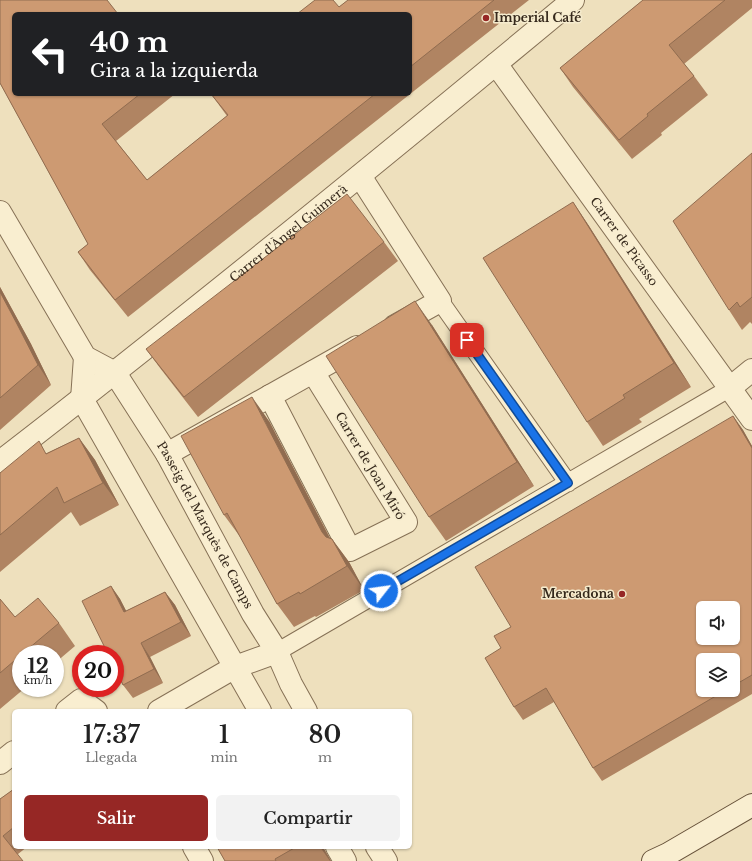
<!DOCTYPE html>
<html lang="es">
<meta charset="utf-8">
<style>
body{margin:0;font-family:"Libre Baskerville",serif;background:#f2f2f2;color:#222;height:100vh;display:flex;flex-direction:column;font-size:15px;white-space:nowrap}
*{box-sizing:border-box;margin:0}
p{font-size:13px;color:#767676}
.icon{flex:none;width:22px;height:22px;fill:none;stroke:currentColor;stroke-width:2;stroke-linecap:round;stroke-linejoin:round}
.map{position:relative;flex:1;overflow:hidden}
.details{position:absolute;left:12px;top:709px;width:400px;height:140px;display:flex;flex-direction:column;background:#fff;border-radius:6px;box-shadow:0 1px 3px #0004}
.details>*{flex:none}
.banner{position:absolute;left:12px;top:12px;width:400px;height:84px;border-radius:6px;box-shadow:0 1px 3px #0004;background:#202124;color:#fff;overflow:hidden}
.controls{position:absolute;left:696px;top:601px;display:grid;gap:8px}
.controls a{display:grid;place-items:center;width:44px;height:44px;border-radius:6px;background:#fff;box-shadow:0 1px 3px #0004;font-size:20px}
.speed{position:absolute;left:12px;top:645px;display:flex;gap:8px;font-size:20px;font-weight:700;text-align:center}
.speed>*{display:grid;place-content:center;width:52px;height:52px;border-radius:50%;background:#fff;box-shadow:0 1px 3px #0004;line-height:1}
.speed small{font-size:10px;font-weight:400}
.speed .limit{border:6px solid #d22;background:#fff;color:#111}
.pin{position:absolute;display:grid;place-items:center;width:34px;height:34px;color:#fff;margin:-17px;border-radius:8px;box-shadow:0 2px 6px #0006}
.me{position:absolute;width:44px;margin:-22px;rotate:60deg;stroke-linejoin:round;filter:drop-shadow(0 0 3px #0008)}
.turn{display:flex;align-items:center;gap:14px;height:84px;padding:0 12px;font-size:18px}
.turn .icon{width:52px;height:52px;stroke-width:2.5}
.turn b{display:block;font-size:28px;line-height:34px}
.eta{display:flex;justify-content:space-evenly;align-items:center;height:68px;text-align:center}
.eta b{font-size:24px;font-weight:600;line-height:28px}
.primary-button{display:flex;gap:8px;margin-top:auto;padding:8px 12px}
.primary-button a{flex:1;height:46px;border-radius:6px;background:#962725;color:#fff;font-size:16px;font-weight:600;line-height:46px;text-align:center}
.primary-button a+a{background:#f2f2f2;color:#222}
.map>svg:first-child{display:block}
</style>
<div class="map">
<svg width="752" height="861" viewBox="0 0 752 861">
<rect width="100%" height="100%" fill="#eee0bd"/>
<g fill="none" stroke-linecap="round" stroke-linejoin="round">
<g stroke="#867156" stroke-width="19">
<path id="lane" d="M440,301L568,483
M277,652L730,388"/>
</g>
<g stroke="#867156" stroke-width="24">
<g id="street">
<path id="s1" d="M496,64L752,419"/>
<path d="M360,176L440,301L395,326"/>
<path id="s2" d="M0,212L85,357L115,373L167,454L253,614L277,652L291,684L306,711"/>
<path d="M85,357L82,399L260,711"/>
<path d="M730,388L752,370"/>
<path d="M270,396L350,550L406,522L313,372"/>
<path d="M167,454L357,347"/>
<path id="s3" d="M0,462C194,312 384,157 573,0"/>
<path d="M67,711L81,700L96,711"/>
<path d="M159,711L235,667L277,652"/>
<path d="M0,763L14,752"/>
<path d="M194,847L202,861"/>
<path d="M337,847L345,861"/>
<path d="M377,847L386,861"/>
</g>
</g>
<g stroke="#67523a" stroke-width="24">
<path id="secondary" d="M653,861L668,854L752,805"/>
</g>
<use href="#lane" stroke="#f9eed0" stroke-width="17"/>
<use href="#street" stroke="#f9eed0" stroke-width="22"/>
<use href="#secondary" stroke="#f9eed0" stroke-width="22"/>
</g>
<path fill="#b08462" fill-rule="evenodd" d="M0,0L14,94H175L116,141L147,180L227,116L211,94H410V14L339,7L348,0H529L128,317L90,270L78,252L88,244L1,85L0,84Z
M643,0H752V8L684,64L694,76L708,95L661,133L662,135L632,159L573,87L560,68Z
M752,153V324L750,322L742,330L729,310Z
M573,202L589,226L691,387L639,419L642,422L603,446L587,422Z
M384,242L398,261L198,417L160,368L146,349Z
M0,287L31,344L51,385L0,430Z
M432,325L534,486L446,541L429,517Z
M733,416L743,430L752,446V694L602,781L593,768L554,702L523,720L514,707L501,648L511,627ZM733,660V690H703Z
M269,421L330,538L332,539L349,562L364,590L316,617L315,616L294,627L277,604L241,538L224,515Z
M79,438L95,460L119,505L80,526L71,512L0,572V473L47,453Z
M111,586L120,599L126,611L165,592L175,605L191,636L150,657L163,683L133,698L123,685Z
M0,599L15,617L59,623L75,646L55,663V654H21V688H25L0,709Z
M14,789V847H27L18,854L0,861V799Z
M217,847H323L331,861H225Z"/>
<path fill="#906c50" d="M573,202L589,226L691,387L674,363Z
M0,287L31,344L51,385L38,365L0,292Z
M415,301L432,325L534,486L517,462Z
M252,397L269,421L339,556L322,532Z
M733,416L743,430L752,446V448Z
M79,438L95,460L119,505L103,483Z
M332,539L349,562L364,590L347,566Z
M111,586L120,599L134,626L124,612Z
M165,592L175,605L191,636L181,622Z
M141,643L150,657L163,683L154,669Z
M320,847H323L331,861H330Z"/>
<path fill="#cd9a72" stroke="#906c50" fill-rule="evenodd" d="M0,0H107L118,14H14V94H140L102,124L147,180L228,115L211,94H375L115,300L78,252L88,244L0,83Z
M315,0H333L339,7L348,0H494L410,67V14H297Z
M643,0H725L669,45L694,76L647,114L648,116L619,140L560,68Z
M752,153V297L740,307L737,302L729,310L673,221Z
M347,194L384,242L184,397L146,349Z
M573,202L674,363L623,395L625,398L587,422L483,258Z
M0,292L17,324L38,365L0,398Z
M415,301L517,462L429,517L326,356Z
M252,397L322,532L326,537L332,539L347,566L300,594L299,592L277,604L227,513L224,515L181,436Z
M733,416L752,448V675L733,686V660H703V690H726L593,768L546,688L514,707L485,658L501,648L494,636L511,627L475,567ZM703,608H733V638H703Z
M79,438L103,483L64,503L57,487L0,535V473L39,441L46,454Z
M111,586L124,612L165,592L181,622L141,643L154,669L123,685L115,668V654H108L82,601Z
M38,598L59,623L22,654H21V655L0,673V599L15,617Z
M14,789V827L3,836L23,861H0V799Z
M217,847H296L275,859L276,861H225Z"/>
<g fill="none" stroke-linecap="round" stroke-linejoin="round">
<g stroke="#114b97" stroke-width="10">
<path id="route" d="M381,591L568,483L467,340"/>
</g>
<use href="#route" stroke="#1a73e8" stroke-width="7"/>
</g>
<g fill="#962725" stroke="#f5ebcd" stroke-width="1.5">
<circle cx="486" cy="18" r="4"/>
<circle cx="622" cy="594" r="4"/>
</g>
<g text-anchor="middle" stroke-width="3" stroke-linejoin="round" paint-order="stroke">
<g font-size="12" font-weight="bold" fill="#35281b" stroke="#f5ebcd" text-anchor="start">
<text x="494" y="22">Imperial Café</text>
<text x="614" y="598" text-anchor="end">Mercadona</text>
</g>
<g font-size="12" fill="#35281b" stroke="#f5ebcd">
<text dy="4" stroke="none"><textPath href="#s3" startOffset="368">Carrer d'Àngel Guimerà</textPath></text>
<text dy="4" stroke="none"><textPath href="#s1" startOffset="219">Carrer de Picasso</textPath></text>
<text transform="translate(370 466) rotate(59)" y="4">Carrer de Joan Miró</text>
<text dy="4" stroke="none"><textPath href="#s2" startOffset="379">Passeig del Marquès de Camps</textPath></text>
</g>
</g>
</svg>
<div class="controls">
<a><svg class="icon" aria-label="sound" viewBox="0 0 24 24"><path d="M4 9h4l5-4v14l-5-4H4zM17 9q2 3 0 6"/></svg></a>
<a><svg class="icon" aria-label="layers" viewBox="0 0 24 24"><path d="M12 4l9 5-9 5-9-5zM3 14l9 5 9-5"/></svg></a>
</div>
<div class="speed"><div>12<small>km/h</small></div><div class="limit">20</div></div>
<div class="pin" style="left:467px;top:340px;background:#d93025"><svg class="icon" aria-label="arrive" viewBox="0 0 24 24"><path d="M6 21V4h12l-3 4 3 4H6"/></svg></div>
<svg class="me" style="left:381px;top:591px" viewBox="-20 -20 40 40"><circle r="17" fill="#1a73e8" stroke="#fff" stroke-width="3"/><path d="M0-11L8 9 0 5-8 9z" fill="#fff"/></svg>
<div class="banner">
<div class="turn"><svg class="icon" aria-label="left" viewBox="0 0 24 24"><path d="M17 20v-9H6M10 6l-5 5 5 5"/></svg><div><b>40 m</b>Gira a la izquierda</div></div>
</div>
<section class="details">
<div class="eta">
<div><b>17:37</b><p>Llegada</p></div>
<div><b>1</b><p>min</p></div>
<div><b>80</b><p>m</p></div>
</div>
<div class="primary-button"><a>Salir</a><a>Compartir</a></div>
</section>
</div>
